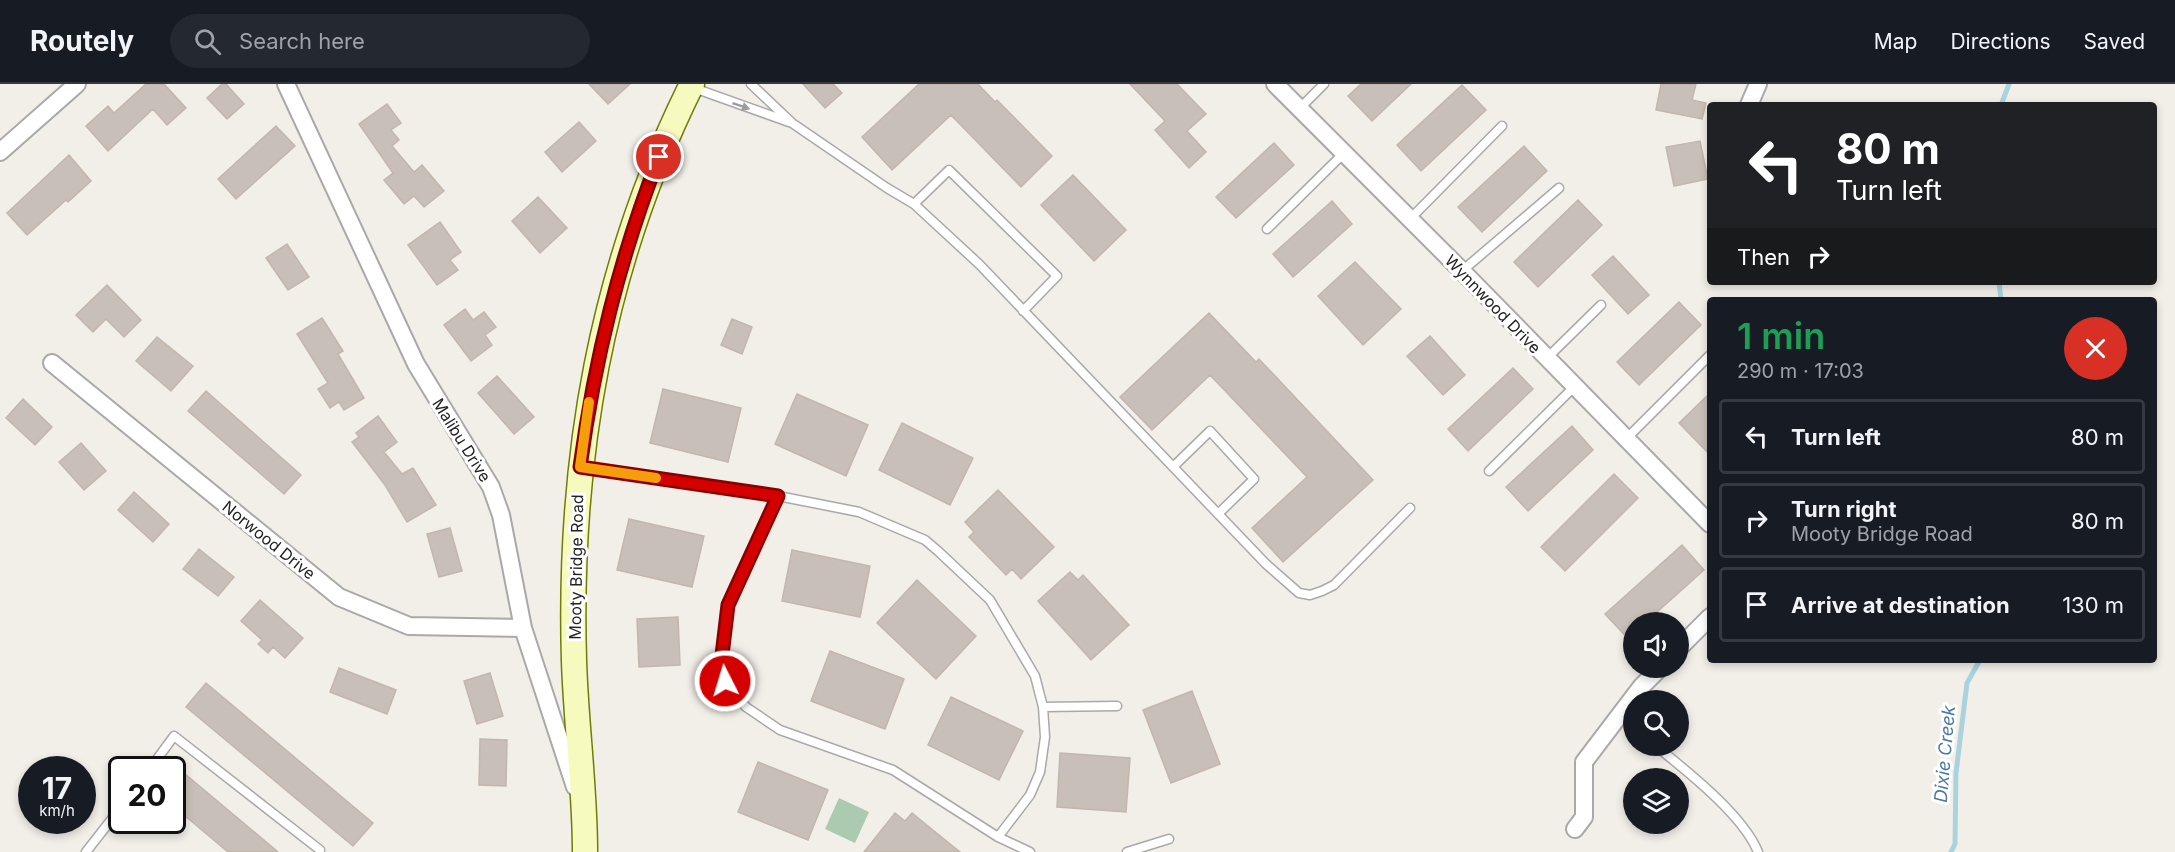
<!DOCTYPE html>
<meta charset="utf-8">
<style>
body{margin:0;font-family:Inter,sans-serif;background:#242831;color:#f1f3f6;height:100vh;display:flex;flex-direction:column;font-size:22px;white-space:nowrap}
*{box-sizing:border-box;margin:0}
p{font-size:20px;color:#9ea1a6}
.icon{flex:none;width:33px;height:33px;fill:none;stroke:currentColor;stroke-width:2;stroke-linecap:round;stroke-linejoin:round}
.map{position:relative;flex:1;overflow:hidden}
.sheet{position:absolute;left:1707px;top:213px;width:450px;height:366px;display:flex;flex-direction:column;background:#171b24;border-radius:6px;box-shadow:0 3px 9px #0003}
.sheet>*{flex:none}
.top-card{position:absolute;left:1707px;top:18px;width:450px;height:183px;border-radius:6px;box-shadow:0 3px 9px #0003;background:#202124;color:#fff;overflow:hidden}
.fabs{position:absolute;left:1623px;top:528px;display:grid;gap:12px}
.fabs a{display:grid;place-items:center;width:66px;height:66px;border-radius:50%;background:#171b24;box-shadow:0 3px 9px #0003;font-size:30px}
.speed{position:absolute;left:18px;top:672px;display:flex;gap:12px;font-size:30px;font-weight:700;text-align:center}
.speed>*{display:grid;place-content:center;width:78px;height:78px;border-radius:50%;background:#171b24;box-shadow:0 3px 9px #0003;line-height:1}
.speed small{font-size:15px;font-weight:400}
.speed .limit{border:3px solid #111;border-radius:9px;background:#fff;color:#111}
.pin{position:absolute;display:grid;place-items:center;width:51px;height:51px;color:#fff;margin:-26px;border:3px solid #fff;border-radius:50%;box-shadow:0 2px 6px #0007}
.me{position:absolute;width:66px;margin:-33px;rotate:355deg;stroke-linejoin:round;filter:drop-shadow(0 0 4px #0008)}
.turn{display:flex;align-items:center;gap:21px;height:126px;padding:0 30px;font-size:27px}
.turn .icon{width:78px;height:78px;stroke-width:2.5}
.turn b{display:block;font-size:42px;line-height:51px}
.then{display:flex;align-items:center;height:57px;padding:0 30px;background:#0003;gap:12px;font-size:22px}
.round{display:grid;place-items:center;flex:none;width:63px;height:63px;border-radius:32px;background:#242831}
.head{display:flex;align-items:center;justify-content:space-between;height:102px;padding:0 30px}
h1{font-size:36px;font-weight:600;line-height:45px;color:#1e9e55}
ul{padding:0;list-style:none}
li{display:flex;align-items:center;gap:18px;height:75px;margin:0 12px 9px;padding:0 18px;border:3px solid #363941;border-radius:6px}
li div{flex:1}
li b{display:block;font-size:22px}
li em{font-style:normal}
header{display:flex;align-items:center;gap:36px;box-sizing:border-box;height:84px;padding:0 30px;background:#171b24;border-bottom:2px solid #363941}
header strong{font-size:28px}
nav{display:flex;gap:33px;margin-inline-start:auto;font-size:21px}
.search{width:420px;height:54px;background:#242831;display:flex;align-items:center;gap:15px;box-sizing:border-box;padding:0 21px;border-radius:33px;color:#9ea1a6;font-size:22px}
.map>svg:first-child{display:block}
</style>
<header>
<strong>Routely</strong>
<div class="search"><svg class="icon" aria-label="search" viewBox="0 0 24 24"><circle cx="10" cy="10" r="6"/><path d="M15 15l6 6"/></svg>Search here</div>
<nav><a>Map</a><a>Directions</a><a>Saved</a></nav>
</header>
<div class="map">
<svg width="2175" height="768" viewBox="0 0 2175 768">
<rect width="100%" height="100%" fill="#f2efe9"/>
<path fill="#aacbaf" d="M839,714L869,728L855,759L825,745Z"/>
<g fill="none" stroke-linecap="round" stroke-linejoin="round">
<path stroke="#aad3df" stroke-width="5" d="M2001,21L2009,0
M1999,198L2001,216
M1951,768L1955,760L1956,689L1967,599L1980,576"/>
</g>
<path fill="#c7bfb8" stroke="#c4b6ab" stroke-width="1.5" d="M146,0H164L186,24L167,41L153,25L108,67L86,42L108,22L114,29Z
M222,0H226L244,20L227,35L207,14Z
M589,0H630L608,20Z
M803,0H833L842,9L825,24Z
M919,0H978L995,18L997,16L1052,72L1021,103L951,31L892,86L862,53Z
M1130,0H1177L1206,30L1187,47L1206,68L1189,84L1155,46L1165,37Z
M1361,0H1411L1372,37L1348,12Z
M1661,0H1696L1692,16L1706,19L1702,35L1656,26Z
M1462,1L1486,26L1421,87L1397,61Z
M387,20L401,39L391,46L399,56L392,62L414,88L422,81L444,107L424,123L414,112L404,120L384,96L393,89L359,40Z
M579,38L596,57L562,88L545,68Z
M276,42L295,62L236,115L218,95Z
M1700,57L1708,95L1674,102L1666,63Z
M1274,59L1294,81L1236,134L1216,113Z
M1524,62L1547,87L1482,148L1458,123Z
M69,71L91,97L68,118L66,116L27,151L7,129Z
M1073,91L1126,146L1094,177L1041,121Z
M538,113L567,144L540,169L512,137Z
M1578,116L1602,141L1538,203L1514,178Z
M1332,117L1352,140L1293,193L1273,170Z
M440,138L461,168L450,176L458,186L437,201L408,161Z
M287,160L309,193L288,206L266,174Z
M1613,172L1649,211L1628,230L1592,191Z
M1355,178L1401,225L1363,261L1318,212Z
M107,201L141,236L124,253L106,235L93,248L76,231Z
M1679,218L1701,241L1639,301L1617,278Z
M465,225L473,236L484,228L496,243L485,251L492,261L471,277L444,241Z
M1209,229L1256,278L1259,275L1373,396L1283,478L1252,444L1307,393L1210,291L1152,346L1120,313Z
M322,234L343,267L338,270L364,314L344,326L339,318L330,324L318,305L328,299L297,250Z
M732,235L752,243L742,270L721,261Z
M1430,252L1465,291L1443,311L1407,272Z
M157,253L193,282L171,307L136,277Z
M1513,284L1533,305L1468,367L1448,345Z
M497,292L534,333L514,350L478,309Z
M663,305L741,324L728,378L650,359Z
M206,307L301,391L284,410L188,327Z
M1710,309V371L1679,339Z
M797,310L868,341L846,392L775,360Z
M23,315L52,343L35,361L6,334Z
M378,332L397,358L384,368L402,390L413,384L436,421L407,438L385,401L352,358L359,353L356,349Z
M902,339L973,374L950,421L879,386Z
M1572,342L1593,366L1528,427L1506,403Z
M81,359L106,387L84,406L59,378Z
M1614,390L1638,414L1565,487L1541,463Z
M998,406L1054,463L1021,495L1012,485L1006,491L969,453L974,448L965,438Z
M134,408L169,440L153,458L118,426Z
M629,435L704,452L692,503L617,486Z
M450,444L462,487L439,493L427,450Z
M1682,461L1704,486L1646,538H1634V561L1605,530Z
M199,465L234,493L218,512L183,485Z
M792,466L870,482L860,533L782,517Z
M1070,488L1078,496L1083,491L1129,541L1091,576L1038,517Z
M917,496L976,552L936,595L877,539Z
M260,516L303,554L285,574L273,563L268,569L258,560L262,556L241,537Z
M678,533L680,581L639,583L637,535Z
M830,567L904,595L885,645L811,617Z
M339,584L396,606L387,630L330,608Z
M490,589L503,632L477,640L464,597Z
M206,599L373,739L353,762L186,623Z
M1192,607L1220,680L1171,699L1143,626Z
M951,613L1023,647L999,696L928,661Z
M480,655L507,656L506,702L479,701Z
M1060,669L1130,674L1126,728L1057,723Z
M758,678L828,706L808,756L738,728Z
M172,679L278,768H228L172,721Z
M895,729L905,737L912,729L960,768H864Z"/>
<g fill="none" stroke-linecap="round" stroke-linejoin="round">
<g stroke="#a9a9a9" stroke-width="11">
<path id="lane" d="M751,0L792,39L887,104L914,120L979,180L1266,480L1299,509L1310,511L1322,507L1334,501L1410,424
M694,4L789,38
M1299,25L1324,0
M914,120L949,86L1057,192L1023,227
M1409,136L1502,42
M1267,145L1343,70
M1462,187L1559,104
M1546,275L1601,221
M1626,355L1710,271
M1173,383L1210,347L1254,395L1218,430
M583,384L778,412L859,428L925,456L938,467L990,516L1035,592L1043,623L1045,653L1040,688L1030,711L998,753
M1489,387L1575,302
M778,412L728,521L722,571L725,597L746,623L780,646L893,686L998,753L1030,768
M1043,623L1117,622
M1620,631L1634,642
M1656,662C1688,688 1743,731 1758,768
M149,686L174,652L320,766
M86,768L122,722
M1127,768L1169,755"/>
</g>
<g stroke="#a9a9a9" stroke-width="20">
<path id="street" d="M286,0L416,280L491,403L501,431L523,544L575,703
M1275,0L1462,187L1710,440
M1749,21L1758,0
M0,68L77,0
M52,279L339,513L409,542L523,544
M1678,565L1710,533
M1575,745L1584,733V678L1641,603L1660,584"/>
</g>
<g stroke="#707d05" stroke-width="27">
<path id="secondary" d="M585,768C585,704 576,641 574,577C568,375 601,183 692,0"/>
</g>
<use href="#lane" stroke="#fff" stroke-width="8"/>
<use href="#street" stroke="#fff" stroke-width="16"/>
<use href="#secondary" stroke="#f7fabf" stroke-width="24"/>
</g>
<defs><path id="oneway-solid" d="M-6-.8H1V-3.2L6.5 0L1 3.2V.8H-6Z" transform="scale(1.5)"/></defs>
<use fill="#9c9c9c" href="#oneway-solid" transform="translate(741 22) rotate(19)"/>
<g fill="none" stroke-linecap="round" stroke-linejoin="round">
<g stroke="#8a0000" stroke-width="15">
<path id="route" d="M659,73C619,176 595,274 580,383L778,412L728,521L722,571L725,597"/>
</g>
<use href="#route" stroke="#d40000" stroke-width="10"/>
<path stroke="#f59e0b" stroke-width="10" d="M589,318L580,383L656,394"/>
</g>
<g text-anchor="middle" stroke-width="6" stroke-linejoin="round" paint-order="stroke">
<g font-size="16" fill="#222" stroke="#fff">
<text transform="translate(1493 220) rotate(46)" y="6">Wynnwood Drive</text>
<text transform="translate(462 356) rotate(58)" y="6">Malibu Drive</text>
<text transform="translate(269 456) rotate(39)" y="6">Norwood Drive</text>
<text transform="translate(576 483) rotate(-89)" y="6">Mooty Bridge Road</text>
</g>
<g font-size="18" font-style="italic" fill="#4a7aab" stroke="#fff">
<text transform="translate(1945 670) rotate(-85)" y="6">Dixie Creek</text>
</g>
</g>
</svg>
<div class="fabs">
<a><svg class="icon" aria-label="sound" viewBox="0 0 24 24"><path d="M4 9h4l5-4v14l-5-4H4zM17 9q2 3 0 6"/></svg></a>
<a><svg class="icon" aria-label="search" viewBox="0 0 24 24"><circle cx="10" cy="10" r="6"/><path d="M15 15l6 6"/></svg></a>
<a><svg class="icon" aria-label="layers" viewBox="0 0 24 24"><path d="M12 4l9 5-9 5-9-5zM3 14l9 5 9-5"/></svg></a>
</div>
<div class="speed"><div>17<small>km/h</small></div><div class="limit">20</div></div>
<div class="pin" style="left:659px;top:73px;background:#d93025"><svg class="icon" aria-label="arrive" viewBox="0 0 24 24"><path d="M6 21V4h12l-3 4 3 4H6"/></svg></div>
<svg class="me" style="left:725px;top:597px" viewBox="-20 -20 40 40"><circle r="17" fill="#d40000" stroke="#fff" stroke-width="3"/><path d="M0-11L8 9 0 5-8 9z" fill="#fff"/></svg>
<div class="top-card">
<div class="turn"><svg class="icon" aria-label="left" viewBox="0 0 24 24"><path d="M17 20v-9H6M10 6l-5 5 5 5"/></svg><div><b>80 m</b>Turn left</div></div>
<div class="then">Then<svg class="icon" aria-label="right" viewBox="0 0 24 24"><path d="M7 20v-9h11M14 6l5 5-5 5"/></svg></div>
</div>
<section class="sheet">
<div class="head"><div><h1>1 min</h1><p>290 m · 17:03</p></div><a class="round" style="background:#d93025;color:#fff"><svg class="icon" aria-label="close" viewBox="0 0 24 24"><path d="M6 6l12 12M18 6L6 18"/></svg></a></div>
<ul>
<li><svg class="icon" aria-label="left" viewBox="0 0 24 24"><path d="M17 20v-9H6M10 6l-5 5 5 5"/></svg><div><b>Turn left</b></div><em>80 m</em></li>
<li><svg class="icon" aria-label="right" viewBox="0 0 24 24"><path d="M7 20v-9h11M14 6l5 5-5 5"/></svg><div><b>Turn right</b><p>Mooty Bridge Road</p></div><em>80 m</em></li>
<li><svg class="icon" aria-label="arrive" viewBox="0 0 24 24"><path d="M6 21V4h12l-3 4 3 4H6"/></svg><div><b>Arrive at destination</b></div><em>130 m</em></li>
</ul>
</section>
</div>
